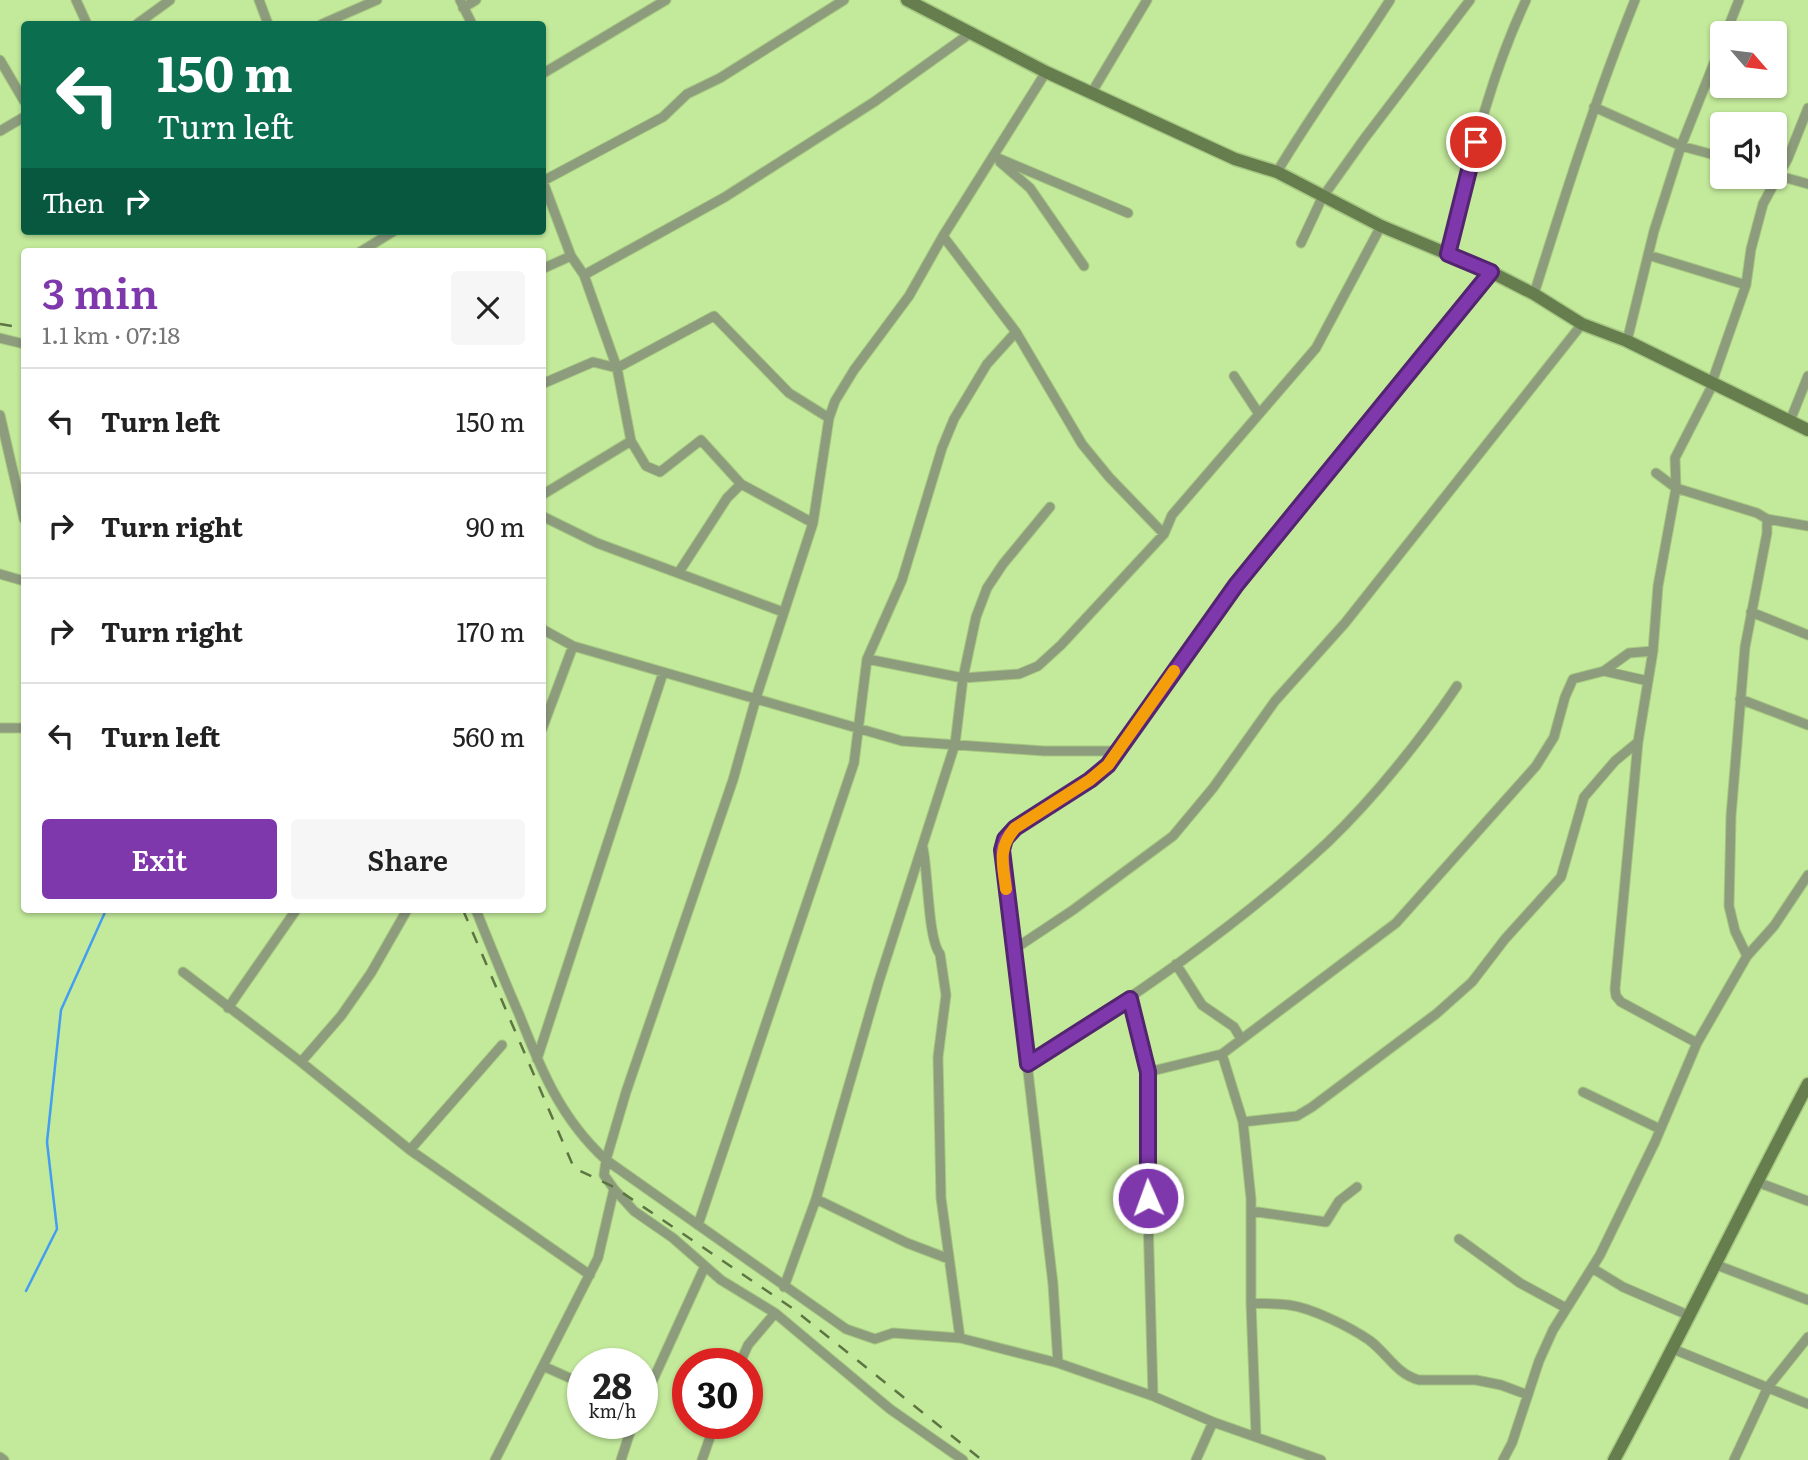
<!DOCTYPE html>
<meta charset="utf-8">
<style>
body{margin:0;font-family:Literata,serif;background:#f6f6f6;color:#222;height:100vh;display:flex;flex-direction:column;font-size:26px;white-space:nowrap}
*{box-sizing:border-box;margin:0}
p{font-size:23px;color:#767676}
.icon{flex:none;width:38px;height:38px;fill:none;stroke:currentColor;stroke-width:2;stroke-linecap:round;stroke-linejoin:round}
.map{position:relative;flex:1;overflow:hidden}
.side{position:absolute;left:21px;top:248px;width:525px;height:665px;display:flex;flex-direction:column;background:#fff;border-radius:7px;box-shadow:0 2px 5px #0004}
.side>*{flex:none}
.hud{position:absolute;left:21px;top:21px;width:525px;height:214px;border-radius:7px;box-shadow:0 2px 5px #0004;background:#0b6e4f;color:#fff;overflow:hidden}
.needle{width:46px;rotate:118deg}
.tools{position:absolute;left:1710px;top:21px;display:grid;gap:14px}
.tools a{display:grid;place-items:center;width:77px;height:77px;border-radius:7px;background:#fff;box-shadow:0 2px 5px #0004;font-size:35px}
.speed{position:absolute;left:567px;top:1348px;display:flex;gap:14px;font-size:35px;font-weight:700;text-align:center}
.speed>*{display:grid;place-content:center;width:91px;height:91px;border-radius:50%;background:#fff;box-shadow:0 2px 5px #0004;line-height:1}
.speed small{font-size:18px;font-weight:400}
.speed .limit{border:10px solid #d22;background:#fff;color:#111}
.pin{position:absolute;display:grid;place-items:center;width:60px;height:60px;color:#fff;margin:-30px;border:4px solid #fff;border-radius:50%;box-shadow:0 2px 7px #0007}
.me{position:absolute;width:77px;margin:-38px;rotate:358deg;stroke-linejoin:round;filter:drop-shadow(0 0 5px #0008)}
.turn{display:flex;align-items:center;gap:24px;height:147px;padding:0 21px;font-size:32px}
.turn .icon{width:91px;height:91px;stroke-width:2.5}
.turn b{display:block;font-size:49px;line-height:60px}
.then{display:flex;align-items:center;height:66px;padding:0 21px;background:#0003;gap:14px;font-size:26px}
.round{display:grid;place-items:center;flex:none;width:74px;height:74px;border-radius:7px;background:#f6f6f6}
.summary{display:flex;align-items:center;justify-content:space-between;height:119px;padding:0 21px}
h1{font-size:42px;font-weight:600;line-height:52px;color:#7f38ab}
.cta{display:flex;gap:14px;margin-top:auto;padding:14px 21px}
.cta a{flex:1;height:80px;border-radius:7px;background:#7f38ab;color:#fff;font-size:28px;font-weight:600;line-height:80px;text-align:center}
.cta a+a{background:#f6f6f6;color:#222}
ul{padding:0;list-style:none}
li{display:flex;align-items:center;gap:21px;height:105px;padding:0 21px;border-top:2px solid #e0e0e0}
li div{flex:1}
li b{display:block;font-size:26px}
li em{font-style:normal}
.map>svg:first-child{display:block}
</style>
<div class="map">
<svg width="1808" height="1460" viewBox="0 0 1808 1460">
<rect width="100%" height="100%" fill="#c3e99b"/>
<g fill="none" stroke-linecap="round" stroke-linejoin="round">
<path stroke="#439ef2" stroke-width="2.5" d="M26,1291L57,1229L47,1142L61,1010L106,910"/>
<g stroke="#a5c781" stroke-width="11">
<path id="street" d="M76,0L87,24
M259,0L268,24
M460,0L472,24
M463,8L476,0
M137,24L170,0
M322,24L377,0
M1726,33L1739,0
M0,60L24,101
M542,74L666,0
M1092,92L1147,0
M1594,107L1681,146L1722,157
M0,131L24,117
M993,156L1128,213
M1000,162L1030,188L1084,266
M1277,172C1312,113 1353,58 1390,0
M1776,175L1808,184
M542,179L571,256L584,275L617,368L631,441L646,466L660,472L701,440L741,484L813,523
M543,181L663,117L687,94L720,78L844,0
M943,236L1016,332L1082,444L1109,477L1164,534
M1301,243L1322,198L1364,139L1470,0
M360,252L394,231
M1448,253C1470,165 1487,83 1526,0
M1648,255L1746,285
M542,269L571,256
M584,275L725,197L874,102L972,32
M1534,294C1565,195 1596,97 1635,0
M0,338L24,344
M1627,341L1654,231L1681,146L1722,43
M1234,376L1259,414
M1712,382L1746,285L1751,249L1763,204L1788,158L1808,108
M542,384L593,362L617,368L714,316L789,393L829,418
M0,415L24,519
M1790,421L1808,376
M1656,473L1676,488L1757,513L1767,519L1808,526
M542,495L631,441
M542,516L597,543L783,612
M679,572L727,498L741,484
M0,574L24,581
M1751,612L1808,635
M542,629L573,646L902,741L1044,751H1119
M867,659L963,678L1019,674L1038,666L1061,645L1164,534L1172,515L1316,348L1381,226
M1604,671L1648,681
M1740,699L1808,725
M0,728H24
M542,729L573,646
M923,848C928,872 928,940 940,954L946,995L938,1057L941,1198L960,1338
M476,910C490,945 504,980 519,1014C541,1070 561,1119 606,1160L846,1329L875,1339L893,1333L960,1338L1058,1363L1153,1396L1213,1422L1321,1460
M1013,950L1073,910L1173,836L1213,788L1275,701L1345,623L1582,324
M1747,956L1735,931L1729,906L1731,816L1745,647L1767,533V519
M1176,964L1202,1005L1234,1027L1241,1039
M183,972L301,1062L410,1150L590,1275
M1130,1000L1148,1072L1146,1145L1153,1396
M228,1008L296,910
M1697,1043L1621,1002L1616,996L1615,989L1638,742L1653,651L1658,586L1676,488L1675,458L1713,384
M1222,1054L1243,1122L1251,1199V1303L1256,1435
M537,1059L663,673
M301,1062L341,1016L371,973L407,910
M1028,1064C1132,998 1238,926 1328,842C1374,798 1422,738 1457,686
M1148,1072L1222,1054L1396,923L1536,766L1554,737L1565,697L1573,679L1604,671L1629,653L1653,651
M1583,1092L1660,1129
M1243,1122L1297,1116L1312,1107L1436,1014L1472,982L1505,939L1561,877L1584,797L1615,761L1638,742
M410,1150L502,1045
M1757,1182L1808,1201
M614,1189L634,1211L673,1238L721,1280L775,1313L890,1409L963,1460
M816,1199L907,1243L949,1259
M1251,1211L1326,1222L1339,1201L1357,1187
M698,1225L854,763L867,659L902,580L942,448L954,419L987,364L1016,332
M1459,1239L1520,1283L1566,1308
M1714,1264L1808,1300
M1592,1268L1623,1287L1690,1316
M784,1287L816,1199L879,981L955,744L963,678L976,617L987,588L1003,564L1050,507
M1251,1303C1263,1304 1277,1303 1289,1305C1312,1308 1350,1327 1369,1340C1387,1353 1396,1374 1419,1380H1476L1501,1385L1528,1395
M1673,1349L1808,1404
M740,1363L748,1345L775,1313
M1058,1363L1053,1284L1002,850L1005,839L1015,828L1090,780L1108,765L1235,585L1491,272
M543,1366L583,1384
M642,1404L705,1266
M0,1457L4,1460
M495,1460L598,1258L614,1189L604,1175L606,1160L626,1092L733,780L756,698L813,523L829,418L835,401L854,370L909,296L943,236L1046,72
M621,1460L633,1423
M702,1460L715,1423
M1196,1460L1213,1422
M1503,1460L1512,1443L1539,1361L1553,1330L1600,1255L1655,1142L1697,1043L1747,956L1774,926L1808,875
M1734,1460L1768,1387L1808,1337"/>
</g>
<g stroke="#a5c781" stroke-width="15">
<path id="secondary" d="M907,0L1046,72L1235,159L1277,172L1381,226L1491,272L1534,294L1582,324L1627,341L1808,430
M1614,1460C1681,1335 1742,1209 1808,1084"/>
</g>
<use href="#street" stroke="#8c9c7c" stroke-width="9"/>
<use href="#secondary" stroke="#667d4e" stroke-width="12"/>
<path stroke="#5d7543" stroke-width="2.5" stroke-dasharray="12 12" stroke-linecap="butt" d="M0,324L24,328
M463,910L574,1168L614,1187L792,1308L982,1460"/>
</g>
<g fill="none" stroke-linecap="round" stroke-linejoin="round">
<g stroke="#53246f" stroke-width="18">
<path id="route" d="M1148,1198V1072L1130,999L1028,1064L1002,850L1005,839L1015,828L1090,780L1108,765L1236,585L1491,272L1448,254L1476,142"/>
</g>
<use href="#route" stroke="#7f38ab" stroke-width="12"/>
<path stroke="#f59e0b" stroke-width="12" d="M1006,889C1003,864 997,849 1015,828L1090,780L1108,765L1174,671"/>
</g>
</svg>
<div class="tools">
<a><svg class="needle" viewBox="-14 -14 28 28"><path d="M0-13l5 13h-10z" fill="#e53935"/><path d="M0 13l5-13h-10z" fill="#767676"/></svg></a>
<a><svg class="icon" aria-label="sound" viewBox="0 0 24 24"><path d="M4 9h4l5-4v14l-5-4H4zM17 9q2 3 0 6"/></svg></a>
</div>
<div class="speed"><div>28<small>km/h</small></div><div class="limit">30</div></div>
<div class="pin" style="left:1476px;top:142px;background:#d93025"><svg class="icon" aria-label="arrive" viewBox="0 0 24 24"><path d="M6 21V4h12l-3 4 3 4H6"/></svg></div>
<svg class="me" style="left:1148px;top:1198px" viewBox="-20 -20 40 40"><circle r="17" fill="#7f38ab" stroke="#fff" stroke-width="3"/><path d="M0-11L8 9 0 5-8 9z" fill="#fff"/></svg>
<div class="hud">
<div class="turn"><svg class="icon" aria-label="left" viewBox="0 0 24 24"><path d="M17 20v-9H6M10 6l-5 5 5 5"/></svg><div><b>150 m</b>Turn left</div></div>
<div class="then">Then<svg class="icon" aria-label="right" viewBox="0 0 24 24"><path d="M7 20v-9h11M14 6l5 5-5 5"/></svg></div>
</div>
<section class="side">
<div class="summary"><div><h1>3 min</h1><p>1.1 km · 07:18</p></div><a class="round"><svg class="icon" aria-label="close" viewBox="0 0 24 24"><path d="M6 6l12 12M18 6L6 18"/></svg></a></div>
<ul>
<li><svg class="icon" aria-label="left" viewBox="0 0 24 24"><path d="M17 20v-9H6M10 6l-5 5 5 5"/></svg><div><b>Turn left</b></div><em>150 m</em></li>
<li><svg class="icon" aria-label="right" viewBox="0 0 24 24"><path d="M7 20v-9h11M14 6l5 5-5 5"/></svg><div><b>Turn right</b></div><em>90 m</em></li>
<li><svg class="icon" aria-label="right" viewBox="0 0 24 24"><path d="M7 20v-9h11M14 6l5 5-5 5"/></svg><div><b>Turn right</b></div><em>170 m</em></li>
<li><svg class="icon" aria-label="left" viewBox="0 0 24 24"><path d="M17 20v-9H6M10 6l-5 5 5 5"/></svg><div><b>Turn left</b></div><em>560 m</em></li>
</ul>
<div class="cta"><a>Exit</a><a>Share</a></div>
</section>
</div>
